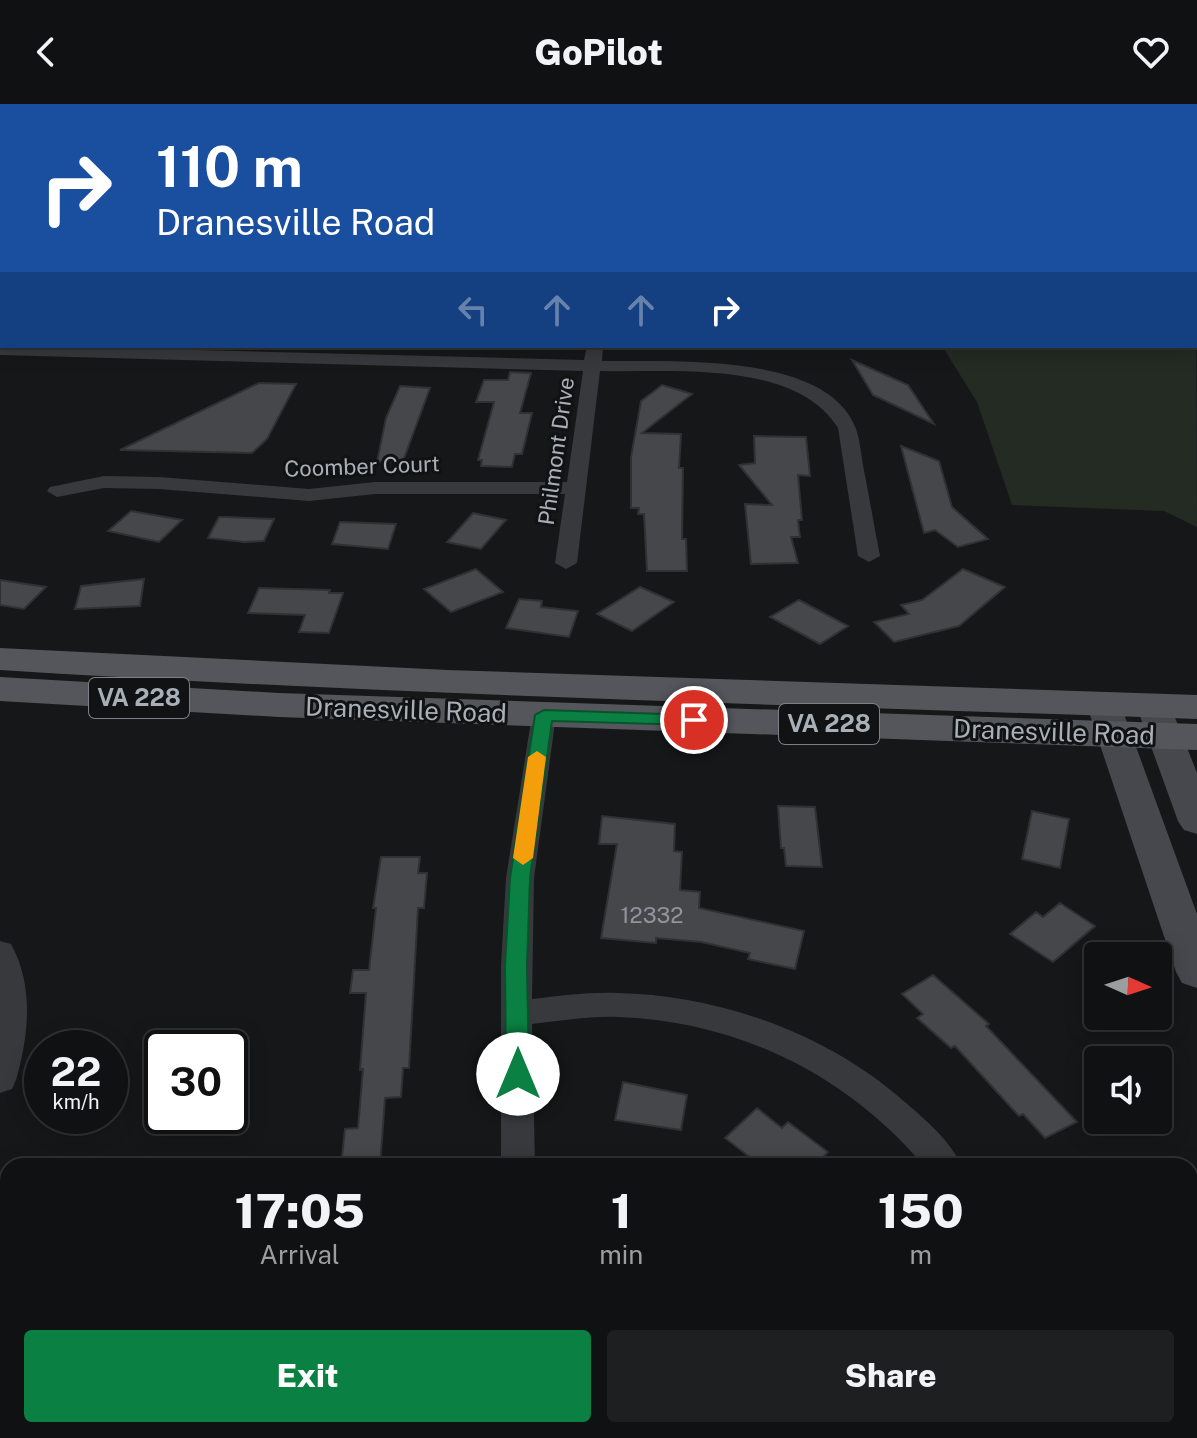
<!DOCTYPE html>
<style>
body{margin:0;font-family:"Public Sans",sans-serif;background:#1e1f20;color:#f1f3f6;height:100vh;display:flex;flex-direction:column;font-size:30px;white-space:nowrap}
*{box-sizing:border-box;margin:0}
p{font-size:26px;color:#9c9d9f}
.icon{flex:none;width:44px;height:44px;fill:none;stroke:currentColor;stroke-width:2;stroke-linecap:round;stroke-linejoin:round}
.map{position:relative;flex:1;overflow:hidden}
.side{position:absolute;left:0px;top:1054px;width:1198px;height:280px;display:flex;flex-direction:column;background:#101112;border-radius:24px 24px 0 0;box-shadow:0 4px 20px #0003,0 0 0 2px #303132}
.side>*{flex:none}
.hud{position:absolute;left:0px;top:0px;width:1198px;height:244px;box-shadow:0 4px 20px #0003,0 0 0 2px #303132;background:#1a4fa0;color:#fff;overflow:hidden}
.needle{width:52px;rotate:93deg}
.controls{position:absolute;left:1084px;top:838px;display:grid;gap:16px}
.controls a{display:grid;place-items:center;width:88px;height:88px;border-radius:8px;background:#101112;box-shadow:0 4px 20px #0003,0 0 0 2px #303132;font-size:40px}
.speed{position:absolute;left:24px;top:926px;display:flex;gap:16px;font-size:40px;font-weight:700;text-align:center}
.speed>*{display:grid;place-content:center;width:104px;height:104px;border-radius:50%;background:#101112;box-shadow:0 4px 20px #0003,0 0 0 2px #303132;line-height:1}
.speed small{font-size:20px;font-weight:400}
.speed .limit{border:4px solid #111;border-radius:12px;background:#fff;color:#111}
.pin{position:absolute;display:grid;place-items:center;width:68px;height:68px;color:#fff;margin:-34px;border:4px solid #fff;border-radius:50%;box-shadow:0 2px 8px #0007}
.me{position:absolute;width:88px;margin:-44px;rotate:0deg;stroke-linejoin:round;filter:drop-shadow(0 0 6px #0008)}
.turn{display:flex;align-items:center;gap:28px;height:168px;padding:0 24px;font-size:36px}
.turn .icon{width:104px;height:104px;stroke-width:2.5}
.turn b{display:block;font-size:56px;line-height:68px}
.lanes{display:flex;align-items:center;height:76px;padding:0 24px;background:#0003;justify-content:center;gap:40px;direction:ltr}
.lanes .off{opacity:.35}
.eta{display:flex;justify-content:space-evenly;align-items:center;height:136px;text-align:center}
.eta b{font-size:48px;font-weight:800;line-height:56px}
.primary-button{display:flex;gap:16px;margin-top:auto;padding:16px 24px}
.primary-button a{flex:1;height:92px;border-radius:8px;background:#0b8043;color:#fff;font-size:32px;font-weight:800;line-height:92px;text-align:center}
.primary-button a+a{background:#1e1f20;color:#f1f3f6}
header{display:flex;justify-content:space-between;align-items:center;height:104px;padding:0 24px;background:#101112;font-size:36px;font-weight:800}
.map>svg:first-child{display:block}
</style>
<header><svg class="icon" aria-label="back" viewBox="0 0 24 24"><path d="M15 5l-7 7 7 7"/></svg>GoPilot<svg class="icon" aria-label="heart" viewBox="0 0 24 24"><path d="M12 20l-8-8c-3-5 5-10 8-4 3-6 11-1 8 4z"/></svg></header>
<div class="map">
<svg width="1197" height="1334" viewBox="0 0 1197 1334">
<rect width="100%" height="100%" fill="#161718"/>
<path fill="#232b23" d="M380,0H848L852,2H385Z
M1196,94L1197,423L1164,407L1012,401L977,298L942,242H1196Z"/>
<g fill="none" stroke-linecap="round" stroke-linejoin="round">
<path stroke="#303a40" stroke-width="4" d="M489,0L507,2
M658,0L665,2
M561,2L574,0"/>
</g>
<path fill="#45474b" stroke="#313134" stroke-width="2" d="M852,256L908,281L934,320L873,291Z
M510,268L531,269L520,309H532L522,350H515L512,363L481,362L482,356H478L494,298H476L484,276H508Z
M259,279L296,280L267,335L252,349L120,346Z
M662,281L692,290L642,329L681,330L679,364H683L682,435H686L687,467H647L644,410H638L639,404H631V353L641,297Z
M400,282L430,284L403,357L377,358L386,314Z
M754,332L806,333L810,372L798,371L802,416H798L800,433H791L798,459L751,460L745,400L772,401L739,361L755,359Z
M901,342L939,357L952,403L988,435L958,443L935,426L924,429Z
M131,407L182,416L159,438L108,427Z
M473,409L506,416L481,445L447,438Z
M219,413H225L274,415L264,437L244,438L208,434Z
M340,418L396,420L388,445L332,440Z
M476,465L503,488L451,508L424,485Z
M963,465L1005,483L959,522L894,538L874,518L909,510L901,501L922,496Z
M144,475L140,502L75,505L81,482Z
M0,476L46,483L24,505L0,501Z
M640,483L674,498L632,527L597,510Z
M259,484L330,486L329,489H343L329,529L299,528L305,511L248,509Z
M519,495L542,497L541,503L578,507L569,533L506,524Z
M799,496L848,522L820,540L770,513Z
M778,702L815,703L822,763L786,762L784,744H781Z
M1032,707L1069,715L1060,764L1022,755Z
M602,712L675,720L674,747L682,748L680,786L700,788L699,804L804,827L795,865L748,855L750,849L701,838L656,834V839L601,834L617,740H599Z
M381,753H420L418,769H427L424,804H418L409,964H403L401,993L385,994L380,1062H341L345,1025L358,1024L363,965L360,966L366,889H350L353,866H369L376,804H373Z
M1060,799L1095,822L1053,858L1010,830L1036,808L1043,813Z
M933,871L989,920L986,922L1077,1018L1045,1034L1023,1010L1019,1012L955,942L951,944L917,914L923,910L902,890Z
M623,978L687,991L681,1026L615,1016Z
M757,1004L782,1024L788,1018L828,1048L814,1062H761L725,1034Z"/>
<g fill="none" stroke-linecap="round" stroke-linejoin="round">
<path fill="#38393d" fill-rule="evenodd" d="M127,0H147L126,2Z
M2,36V44L0,45V37Z
M2,204V215L0,216V205Z
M0,241L584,256L587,242H603L602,257C668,258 828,247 856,325C860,336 861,350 863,361C869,391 874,422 880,452L869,458L858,452L838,324C795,255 671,269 600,267L577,459L566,465L555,459L565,390H375L309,397L159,385L104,384L57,393L47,387L50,383L104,372L159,373L309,385L375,378H567L583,267L0,251Z
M544,603L553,606L556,611L534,774L532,895C560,892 588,888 617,889C720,891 829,930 906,999C927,1017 950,1037 962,1062H924C847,971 738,917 618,913C589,912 561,917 532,920L535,1062H501V862L506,774L532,611L535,606Z
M0,837L11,840C34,882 29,931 16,976L12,985L0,989Z
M500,1326H540L541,1334H501Z
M1031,1326H1071L1073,1334H1033Z"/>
<path fill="#46484d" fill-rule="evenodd" d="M1162,0H1179L1180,2H1163Z
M1196,14H1197V25H1196Z
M1103,588L1115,592L1120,599L1197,810V884L1182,879L1176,868L1086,599L1091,592Z
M1153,590L1165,594L1170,601L1197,669V730L1184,726L1178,717L1136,601L1141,594Z"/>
<path fill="#54565c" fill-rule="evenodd" d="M0,544L448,566L1197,591V615C798,601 399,591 0,566Z
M0,573L279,589L1197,620V646L279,613L0,597Z"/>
</g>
<path fill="#0b8043" stroke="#07532c" stroke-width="2" d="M544,606L694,611L702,616L694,621L552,617L530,774L527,862L529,970L526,977L518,980L510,977L506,970L505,862L510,774L535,611Z"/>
<path fill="#f59e0b" d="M537,647L546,653L533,754L523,761L513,754L528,653Z"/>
<g text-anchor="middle" stroke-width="6" stroke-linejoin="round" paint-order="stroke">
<g font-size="22" fill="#a9afb7" stroke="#111213">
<text transform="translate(556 347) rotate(-82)" y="8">Philmont Drive</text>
<text transform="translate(362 362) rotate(-2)" y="8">Coomber Court</text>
</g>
<g font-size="22" fill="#90959c">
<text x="652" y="819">12332</text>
</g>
<g fill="#111213" stroke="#7b8086" stroke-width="2">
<rect x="89" y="574" width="100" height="40" rx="6"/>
<rect x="779" y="600" width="100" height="40" rx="6"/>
</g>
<g font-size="24" font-weight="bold" fill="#a9afb7">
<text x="139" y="602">VA 228</text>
<text x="829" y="628">VA 228</text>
</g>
<g font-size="26" fill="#a9afb7" stroke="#111213">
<text transform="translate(406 606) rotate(2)" y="9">Dranesville Road</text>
<text transform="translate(1054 628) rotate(2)" y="9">Dranesville Road</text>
</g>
</g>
</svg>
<div class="controls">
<a><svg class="needle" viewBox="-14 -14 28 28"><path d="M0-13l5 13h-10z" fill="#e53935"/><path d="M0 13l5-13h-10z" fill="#9c9d9f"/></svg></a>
<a><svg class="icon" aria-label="sound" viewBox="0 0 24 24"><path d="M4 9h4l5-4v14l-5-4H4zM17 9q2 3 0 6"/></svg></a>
</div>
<div class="speed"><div>22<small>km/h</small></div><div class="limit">30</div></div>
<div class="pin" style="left:694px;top:616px;background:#d93025"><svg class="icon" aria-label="arrive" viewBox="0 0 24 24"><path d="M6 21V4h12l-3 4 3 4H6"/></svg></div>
<svg class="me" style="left:518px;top:970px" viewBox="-20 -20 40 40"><circle r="19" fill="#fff"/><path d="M0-13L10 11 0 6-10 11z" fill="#0b8043"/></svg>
<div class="hud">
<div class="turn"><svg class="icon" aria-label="right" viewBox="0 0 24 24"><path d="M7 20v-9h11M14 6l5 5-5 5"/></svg><div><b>110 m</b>Dranesville Road</div></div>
<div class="lanes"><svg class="icon off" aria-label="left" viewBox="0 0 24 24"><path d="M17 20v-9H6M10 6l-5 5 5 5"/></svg><svg class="icon off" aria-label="ahead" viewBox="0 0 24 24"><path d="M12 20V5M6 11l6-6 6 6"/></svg><svg class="icon off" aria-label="ahead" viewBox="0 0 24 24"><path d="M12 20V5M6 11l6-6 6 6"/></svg><svg class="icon" aria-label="right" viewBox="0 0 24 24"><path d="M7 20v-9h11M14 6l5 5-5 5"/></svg></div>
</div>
<section class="side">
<div class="eta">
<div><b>17:05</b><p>Arrival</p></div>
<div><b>1</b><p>min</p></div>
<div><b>150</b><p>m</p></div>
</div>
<div class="primary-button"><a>Exit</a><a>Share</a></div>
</section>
</div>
